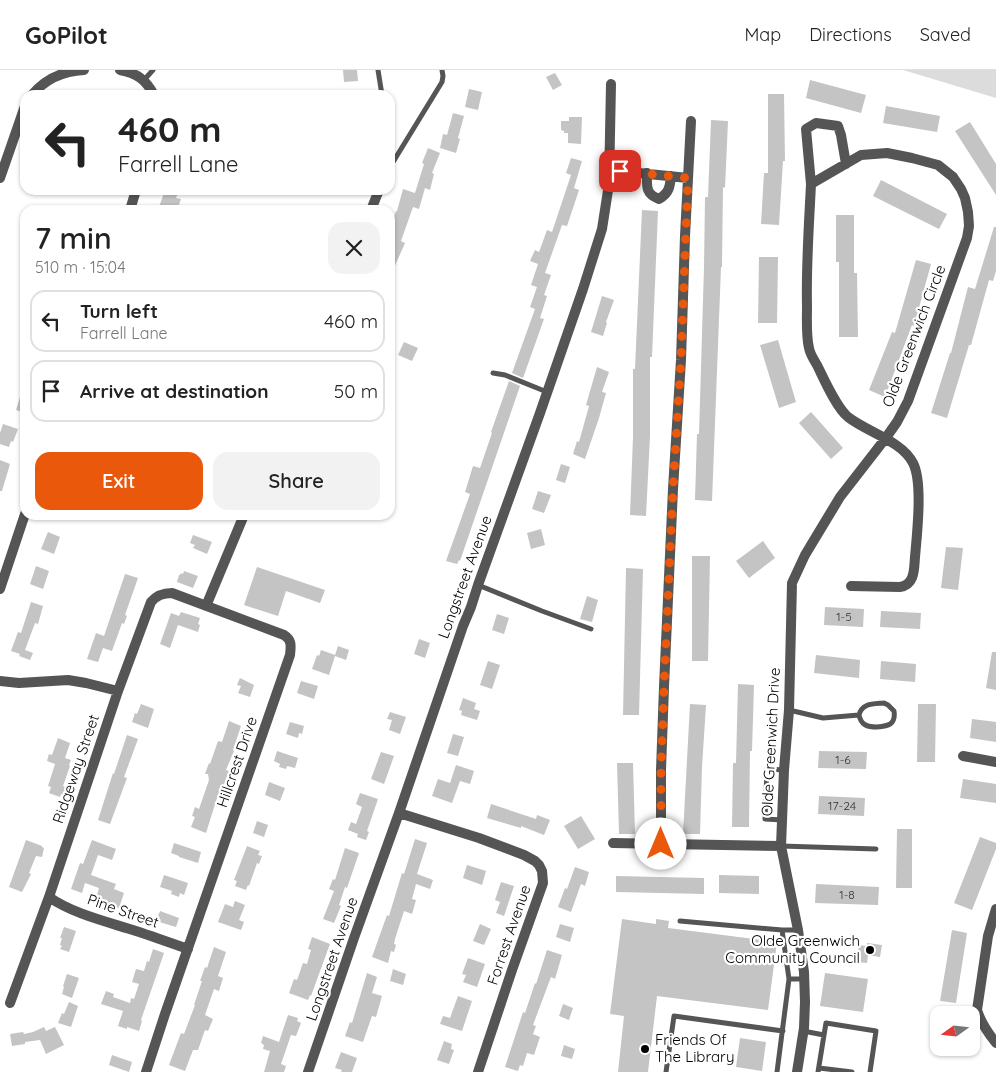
<!DOCTYPE html>
<meta charset="utf-8">
<style>
body{margin:0;font-family:Quicksand,sans-serif;background:#f2f2f2;color:#222;height:100vh;display:flex;flex-direction:column;font-size:19px;white-space:nowrap}
*{box-sizing:border-box;margin:0}
p{font-size:16px;color:#767676}
.icon{flex:none;width:28px;height:28px;fill:none;stroke:currentColor;stroke-width:2;stroke-linecap:round;stroke-linejoin:round}
.map{position:relative;flex:1;overflow:hidden}
.side{position:absolute;left:20px;top:135px;width:375px;height:315px;display:flex;flex-direction:column;background:#fff;border-radius:15px;box-shadow:0 1px 4px #0004}
.side>*{flex:none}
.guide{position:absolute;left:20px;top:20px;width:375px;height:105px;border-radius:15px;box-shadow:0 1px 4px #0004;background:#fff;color:#222;overflow:hidden}
.needle{width:32px;rotate:255deg}
.controls{position:absolute;left:930px;top:936px;display:grid;gap:10px}
.controls a{display:grid;place-items:center;width:50px;height:50px;border-radius:10px;background:#fff;box-shadow:0 1px 4px #0004;font-size:25px}
.pin{position:absolute;display:grid;place-items:center;width:42px;height:42px;color:#fff;margin:-21px;border-radius:10px;box-shadow:0 2px 8px #0006}
.me{position:absolute;width:55px;margin:-28px;rotate:0deg;stroke-linejoin:round;filter:drop-shadow(0 0 4px #0008)}
.turn{display:flex;align-items:center;gap:18px;height:105px;padding:0 15px;font-size:22px}
.turn .icon{width:65px;height:65px;stroke-width:2.5}
.turn b{display:block;font-size:35px;line-height:42px}
.round{display:grid;place-items:center;flex:none;width:52px;height:52px;border-radius:15px;background:#f2f2f2}
.overview{display:flex;align-items:center;justify-content:space-between;height:85px;padding:0 15px}
h1{font-size:30px;font-weight:600;line-height:38px}
.button{display:flex;gap:10px;margin-top:auto;padding:10px 15px}
.button a{flex:1;height:58px;border-radius:15px;background:#ea580c;color:#fff;font-size:20px;font-weight:600;line-height:58px;text-align:center}
.button a+a{background:#f2f2f2;color:#222}
ul{padding:0;list-style:none}
li{display:flex;align-items:center;gap:15px;height:62px;margin:0 10px 8px;padding:0 5px;border:2px solid #e0e0e0;border-radius:15px}
li div{flex:1}
li b{display:block;font-size:19px}
li em{font-style:normal}
header{display:flex;align-items:center;gap:30px;box-sizing:border-box;height:70px;padding:0 25px;background:#fff;border-bottom:1px solid #e0e0e0}
header strong{font-size:24px}
nav{display:flex;gap:28px;margin-inline-start:auto;font-size:18px}
.map>svg:first-child{display:block}
</style>
<header>
<strong>GoPilot</strong>
<nav><a>Map</a><a>Directions</a><a>Saved</a></nav>
</header>
<div class="map">
<svg width="996" height="1002" viewBox="0 0 996 1002">
<rect width="100%" height="100%" fill="#fff"/>
<path fill="#dcdcdc" d="M903,0H996V28Z"/>
<path fill="#c4c4c4" d="M343,0H357L358,11L344,12Z
M555,3L562,15L553,20L546,7Z
M810,10L866,25L861,43L806,28Z
M469,19L482,22L478,40L465,37Z
M768,24H784L785,91H783L779,155L761,154L764,103H768Z
M886,36L940,46L937,62L883,53Z
M453,43L464,46L458,68L460,69L456,83L440,78L443,64L447,65Z
M569,47H582L581,74L568,73V63H564V61L561,60V51H569Z
M711,50L728,51L725,118L723,117L722,197H721L712,431L695,430L697,364H699L704,197L705,127H708Z
M970,52L996,94V125L955,61Z
M428,78L440,83L432,103L434,104L430,120L425,118L419,139L413,137L401,171L405,173L390,207V158L396,141H397L403,119L415,123L424,94L422,93Z
M571,88L582,91L574,118L579,120L567,156L562,155L545,203L551,205L544,225L547,226L540,248L544,249L523,308L512,303L535,239L530,237L537,217L531,215L538,194L530,191L535,180L539,182L547,160L552,162L571,105L566,103Z
M881,110L947,144L939,159L873,126Z
M165,120H168L178,123L176,128L181,129L177,140H158Z
M642,140L658,141L652,287H650V366L646,446L630,445L633,367V299H635Z
M836,145H854V203H857L858,267H839V192H836Z
M994,157H996V201L993,211L989,210L971,275H969L947,348L931,343L950,283H951L968,217L975,219Z
M759,187H778L777,253H758Z
M916,190L931,194L914,256L912,255L885,327L869,320L892,262L895,263Z
M602,226L614,230L606,252L607,253L603,266L591,262Z
M778,270L796,332L779,338L760,275Z
M404,272L418,278L412,291L398,285Z
M597,297L609,302L602,322L606,323L599,348L585,389L573,384L577,371L579,372L589,336L586,335Z
M509,311L520,316L460,491L459,490L457,494L446,491L470,424L465,422L473,396L480,398L492,363L491,362Z
M23,317L25,318V343L16,340Z
M811,342L843,378L831,389L799,353Z
M3,354L18,359L13,372L11,371L9,377L0,374V363Z
M0,390L10,394L2,421H0Z
M561,394L570,397L565,413L556,410Z
M538,421L551,425L544,443L532,439Z
M541,459L545,475L531,479L527,463Z
M48,462L60,467L54,484L41,479Z
M193,465L212,472L207,484L193,478L195,475L190,473Z
M763,471L775,488L749,508L736,491Z
M946,477L963,478L958,520L941,518Z
M692,486H710L708,591H692Z
M36,496L49,501L43,519L30,514Z
M257,497L325,520L320,533L286,521L278,546L244,535Z
M626,498L643,499L639,645H623Z
M184,501L198,506L193,518L177,512L179,505H180L181,503L183,504Z
M125,504L138,508L125,545L127,546L124,554L122,553L112,581L103,578L98,592L87,589L96,563L104,566Z
M587,526L598,530L592,552L580,549Z
M31,532L43,536L38,554L35,553L25,580L33,583L30,590L19,586L20,584L11,581L18,562L21,563Z
M825,537L864,539L863,557L824,555Z
M881,541L921,543L920,559L880,557Z
M181,542L200,548L198,554L200,555L198,562L178,555L170,578L160,574L171,543L179,546Z
M497,544L509,548L504,564L492,560Z
M419,569L430,573L425,588L414,584Z
M338,576L349,580L346,590L335,586L329,605L312,599L317,585L319,586L321,580L335,585Z
M992,582H996V620L986,618Z
M816,585L860,590L859,608L814,603Z
M488,591L500,595L492,619L480,615Z
M881,591L916,594L915,612L880,609Z
M240,608L254,615L250,627L238,623L241,616L237,615Z
M301,611L318,616L314,629L297,623Z
M738,614L754,615L752,681H750L749,757H732L733,693H736Z
M463,628L476,633L474,639L480,641L477,650L461,645L462,641L459,640Z
M141,634L154,639L148,658L132,652L135,643L137,644Z
M690,634L706,635L702,697L700,764H683Z
M918,634H936L935,692H917Z
M390,642L406,647L400,664L389,660L392,650L387,649Z
M972,649L996,652V672L970,668Z
M229,651L241,656L233,680L234,681L226,700L229,701L221,723L220,729L217,728L206,763L191,757L195,747L192,746L195,737L199,739L209,710L208,704H205L209,693L210,694L218,671L222,672Z
M290,652L304,656L302,664L299,663L298,668L286,664Z
M453,664L464,667L458,686L447,683Z
M127,665L138,669L124,707L127,708L110,754L98,750L113,703L114,704Z
M58,668L70,673L65,688L71,690L69,695L70,696L63,716L66,717L63,725L61,724L60,727L49,723L51,717L48,716L55,694L47,691L49,684L52,685Z
M277,681L298,688L295,698L287,696L286,699L279,697L280,694L274,691Z
M819,681L867,682L866,699L818,698Z
M381,682L394,686L384,714L371,709Z
M617,693H633L635,764H619Z
M456,695L474,701L470,714L460,711L452,733L432,726L438,709L450,713Z
M963,709L996,714V733L960,728Z
M269,712L285,718L280,731L265,725Z
M360,723L378,729L367,761L369,762L366,770L357,767L358,764L348,760L351,752L356,754L362,737L356,734Z
M819,726L865,728L864,746L818,744Z
M491,734L536,749L537,745L550,750L544,765L521,756V758L487,748Z
M581,746L595,769L578,779L564,756Z
M257,751L268,755L264,767L253,763Z
M897,759H912V818H896Z
M980,767L996,773V779L972,840L954,833Z
M415,769L427,773L417,804L433,810L430,819L416,814L412,829L416,830L412,844L404,841L395,869L394,874L396,875L394,882L391,881L388,893L372,887L387,845L389,846L402,803L404,804Z
M26,770L42,776V777L44,778L42,787L36,786L29,803L31,804L22,822L9,817Z
M92,770L116,779L112,790L98,785L91,805L116,814L114,819L124,823L119,838L100,831L102,826L97,825L99,818L85,813L82,823L71,819L80,793L83,794Z
M174,773L201,782L198,793L179,787V786L171,783Z
M247,776L260,781L258,785L262,786L259,794L257,793L249,816L248,815L246,820L235,816L237,811L234,810Z
M345,778L359,783L347,818L345,817L339,835L341,836L334,853L323,849L334,821L329,819L333,809L335,810Z
M467,795L486,801L482,815L463,808Z
M575,797L589,802L585,816L581,814L571,842L558,837L565,818L567,819Z
M164,805L188,813L184,825L180,823L179,827L171,824L172,821L160,817Z
M719,805L759,806V824L719,823Z
M616,806L704,808V824L616,822Z
M501,812L514,816L504,846L496,843L500,832L495,830Z
M816,814L879,817L878,835L815,833Z
M235,831L245,835L239,850L244,852L241,860L218,852L225,834L233,837Z
M160,841L179,848L176,857L156,851Z
M622,849L656,854V849L669,851L668,858L777,872L768,940L657,926L648,1002H618L624,946L610,944Z
M480,854L491,859L484,875L473,871Z
M560,854L574,858L570,872L556,867Z
M64,857L76,861L69,882L60,879L62,876L60,875L62,868H60Z
M952,860L967,863L956,933L940,931Z
M312,867L330,874L311,926L310,925L308,930L289,923L294,909L297,910L303,893L307,894L311,880L308,879Z
M867,873L882,875L880,887L868,885L867,893L857,892L859,875L867,876Z
M214,877L226,882L218,906L223,908L219,921L214,919L205,945L213,949L208,961L205,960L198,980H193L185,1001L169,995L181,963L184,964L195,935H194L202,911H200L205,897L207,898Z
M153,879L164,883L141,950L142,951L139,961L127,957V959L118,956L123,941L101,934L106,921L114,924L113,927L130,933L131,928L134,929L139,914L132,912L136,899L144,901L147,891L149,892Z
M547,880L562,885L555,909L551,907L533,955L536,956L533,964L540,967L534,985L527,983L523,996L520,995L518,1001L505,997L523,942L525,943L535,913L536,914Z
M468,888L485,894L477,917L463,912L466,905L462,904Z
M393,899L406,904L403,915L390,911Z
M367,903L377,907L372,923L382,926L376,947L372,946L363,972L345,966L350,952L352,953Z
M825,903L868,909L863,942L820,936Z
M67,904L79,908L72,928L62,924L64,917L63,916Z
M458,926L472,931L462,961L440,954L443,946L450,948Z
M69,932L78,936L71,957L58,953L62,943L64,944Z
M563,934L573,938L569,950L559,946Z
M288,945L298,948L297,951L301,953L296,966L291,965L281,994L286,996L284,1002H264L270,981L263,979L264,975L261,973L263,966L279,972Z
M44,957L46,961L55,957L64,975L46,984L40,970L25,972V974L12,976L10,964L23,962L24,964L33,962Z
M740,968L766,972L762,1001L736,997Z
M444,971L452,974L451,979L454,980L449,994L437,990Z
M564,975L575,979L572,989L561,986Z
M341,982L357,988L352,1002H341L342,1000L335,998Z
M112,985L132,992L129,1002L109,995Z"/>
<g fill="none" stroke-linecap="round" stroke-linejoin="round">
<path stroke="#555" stroke-width="5" d="M378,0L382,25
M144,10L153,0
M390,97L442,12L443,6L442,0
M493,303L505,305L547,322
M478,515L542,541L591,559
M884,633L888,635L894,641C896,655 888,656 877,657C867,657 861,655 859,645C862,633 873,634 884,633Z
M789,640L823,648L859,645
M782,750L765,749L767,699L784,700
M781,776L876,779
M680,851L782,860H798
M789,909H804
M803,961L824,965L818,1002
M824,965L826,953L876,961L870,1002
M819,998L852,1002
M666,1002L674,946L783,961
M777,1002L789,909L782,860"/>
<path stroke="#555" stroke-width="10" d="M120,0C137,3 146,10 154,25
M32,25C46,8 63,1 84,0
M609,100L688,108
M647,103C647,116 645,124 659,129C669,123 670,117 671,106
M0,108L25,36
M811,114L806,59L816,53L838,56L841,65L846,94
M130,140L136,120
M371,140L379,120
M0,519L25,444
M206,536L244,445
M0,611L19,613L68,610L86,613L118,621
M963,686L996,692
M399,743L479,768L524,785L535,791L539,795L542,801L543,813L512,900L478,1002
M613,773L781,776
M661,774V700L664,617L673,419L681,290L685,166L691,51
M49,827C73,844 108,852 136,861C154,867 171,873 188,879
M996,839L988,866L977,940C981,953 988,963 996,973
M10,933L49,827L118,621L151,532C157,525 163,523 172,523L284,565C292,570 291,576 290,585L165,944L146,1002
M308,1002L354,868L399,743L463,556L471,537L478,515L540,343L583,219L602,159L609,114L611,14
M797,1002L804,958L805,932L804,902L798,860L781,776L784,700L789,640L792,513L805,485L840,427L885,369L897,352L908,331L967,168L969,156L968,142L965,128L961,119L953,107L938,95L912,88L887,83L861,85L811,114C809,155 806,195 807,236C807,248 806,266 809,278C810,284 814,290 817,295C824,309 836,337 848,347C867,362 902,371 913,393C923,412 917,464 915,487C914,499 915,515 900,517L851,516"/>
</g>
<g fill="none" stroke-linecap="round" stroke-linejoin="round">
<path stroke="#ea580c" stroke-width="9" stroke-dasharray="0 16.2" d="M620,101L688,108L681,290L673,419L664,617L661,700V774"/>
</g>
<g fill="#000" stroke="#fff" stroke-width="2">
<circle cx="870" cy="880" r="5"/>
<circle cx="645" cy="979" r="5"/>
</g>
<g text-anchor="middle" stroke-width="4.5" stroke-linejoin="round" paint-order="stroke">
<g font-size="12" fill="#313131">
<text x="844" y="551">1-5</text>
<text x="843" y="694">1-6</text>
<text x="842" y="740">17-24</text>
<text x="847" y="829">1-8</text>
</g>
<g font-size="15" fill="#000" stroke="#fff">
<text transform="translate(914 266) rotate(-69)" y="5">Olde Greenwich Circle</text>
<text transform="translate(465 507) rotate(-70)" y="5">Longstreet Avenue</text>
<text transform="translate(771 672) rotate(-87)" y="5">Olde Greenwich Drive</text>
<text transform="translate(237 692) rotate(-71)" y="5">Hillcrest Drive</text>
<text transform="translate(76 699) rotate(-71)" y="5">Ridgeway Street</text>
<text transform="translate(123 841) rotate(19)" y="5">Pine Street</text>
<text transform="translate(509 865) rotate(-71)" y="5">Forrest Avenue</text>
<text transform="translate(332 889) rotate(-71)" y="5">Longstreet Avenue</text>
</g>
<g font-size="15" fill="#000" stroke="#fff" text-anchor="end">
<text x="860" y="876">Olde Greenwich<tspan x="860" dy="17">Community Council</tspan></text>
<text x="655" y="975" text-anchor="start">Friends Of<tspan x="655" dy="17">The Library</tspan></text>
</g>
</g>
</svg>
<div class="controls">
<a><svg class="needle" viewBox="-14 -14 28 28"><path d="M0-13l5 13h-10z" fill="#e53935"/><path d="M0 13l5-13h-10z" fill="#767676"/></svg></a>
</div>
<div class="pin" style="left:620px;top:101px;background:#d93025"><svg class="icon" aria-label="arrive" viewBox="0 0 24 24"><path d="M6 21V4h12l-3 4 3 4H6"/></svg></div>
<svg class="me" style="left:661px;top:774px" viewBox="-20 -20 40 40"><circle r="19" fill="#fff"/><path d="M0-13L10 11 0 6-10 11z" fill="#ea580c"/></svg>
<div class="guide">
<div class="turn"><svg class="icon" aria-label="left" viewBox="0 0 24 24"><path d="M17 20v-9H6M10 6l-5 5 5 5"/></svg><div><b>460 m</b>Farrell Lane</div></div>
</div>
<section class="side">
<div class="overview"><div><h1>7 min</h1><p>510 m · 15:04</p></div><a class="round"><svg class="icon" aria-label="close" viewBox="0 0 24 24"><path d="M6 6l12 12M18 6L6 18"/></svg></a></div>
<ul>
<li><svg class="icon" aria-label="left" viewBox="0 0 24 24"><path d="M17 20v-9H6M10 6l-5 5 5 5"/></svg><div><b>Turn left</b><p>Farrell Lane</p></div><em>460 m</em></li>
<li><svg class="icon" aria-label="arrive" viewBox="0 0 24 24"><path d="M6 21V4h12l-3 4 3 4H6"/></svg><div><b>Arrive at destination</b></div><em>50 m</em></li>
</ul>
<div class="button"><a>Exit</a><a>Share</a></div>
</section>
</div>
